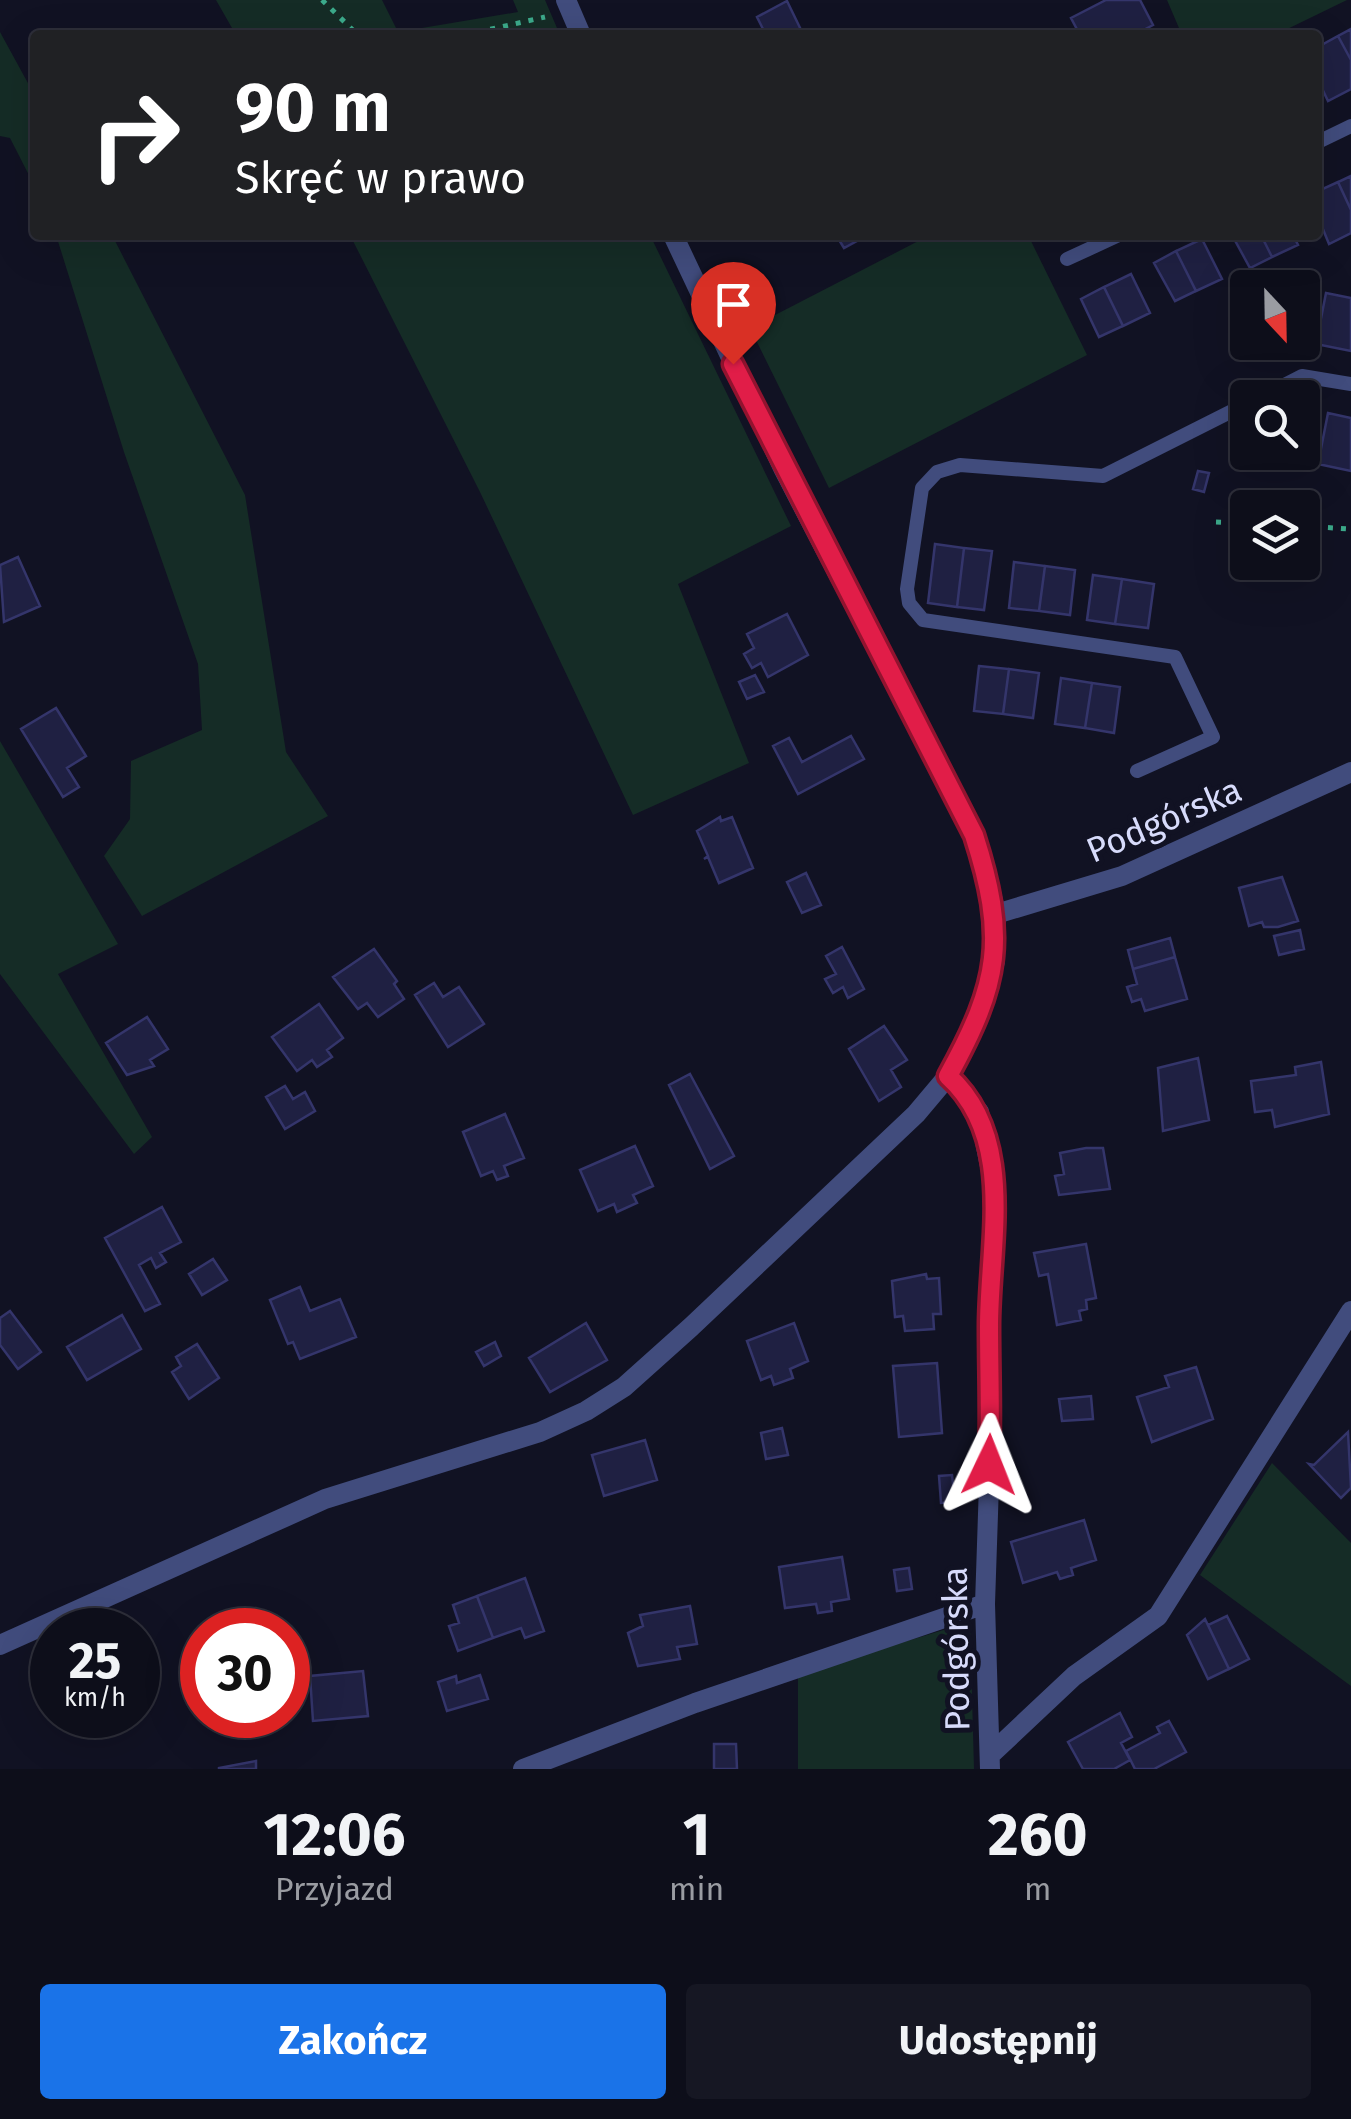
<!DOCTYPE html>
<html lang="pl">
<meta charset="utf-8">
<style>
body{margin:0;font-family:"Fira Sans",sans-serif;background:#161723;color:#f1f3f6;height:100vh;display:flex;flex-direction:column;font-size:38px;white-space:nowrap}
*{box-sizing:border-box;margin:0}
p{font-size:32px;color:#9a9ca2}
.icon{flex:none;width:55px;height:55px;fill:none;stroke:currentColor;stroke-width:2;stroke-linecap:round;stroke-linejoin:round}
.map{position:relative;height:1769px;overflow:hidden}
.side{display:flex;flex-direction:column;background:#0d0e1a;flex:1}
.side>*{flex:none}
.guide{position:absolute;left:30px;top:30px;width:1292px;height:210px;border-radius:10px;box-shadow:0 10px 40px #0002,0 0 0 2px #2d2e39;background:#202124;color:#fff;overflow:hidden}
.needle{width:65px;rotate:158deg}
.buttons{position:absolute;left:1230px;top:270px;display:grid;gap:20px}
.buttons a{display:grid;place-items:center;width:90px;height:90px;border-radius:10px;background:#0d0e1a;box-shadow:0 10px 40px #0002,0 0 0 2px #2d2e39;font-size:50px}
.speed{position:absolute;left:30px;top:1608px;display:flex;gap:20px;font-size:50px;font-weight:700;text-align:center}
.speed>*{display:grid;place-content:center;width:130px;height:130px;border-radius:50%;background:#0d0e1a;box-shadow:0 10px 40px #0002,0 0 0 2px #2d2e39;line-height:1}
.speed small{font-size:25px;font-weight:400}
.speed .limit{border:15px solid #d22;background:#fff;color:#111}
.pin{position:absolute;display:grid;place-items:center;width:85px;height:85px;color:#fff;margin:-102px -42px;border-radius:50% 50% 50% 0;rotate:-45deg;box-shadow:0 0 10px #0007}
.pin .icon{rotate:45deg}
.me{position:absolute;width:110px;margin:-55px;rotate:2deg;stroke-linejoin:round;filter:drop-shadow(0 0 8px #0008)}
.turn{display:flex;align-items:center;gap:35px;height:210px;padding:0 40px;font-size:45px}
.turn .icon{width:130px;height:130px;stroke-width:2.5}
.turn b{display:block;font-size:70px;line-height:85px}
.eta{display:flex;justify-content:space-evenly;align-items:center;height:170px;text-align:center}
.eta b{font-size:60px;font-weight:700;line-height:70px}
.primary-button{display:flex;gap:20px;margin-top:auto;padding:20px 40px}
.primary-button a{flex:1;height:115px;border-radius:10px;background:#1a73e8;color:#fff;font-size:40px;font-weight:700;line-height:115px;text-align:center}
.primary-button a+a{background:#161723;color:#f1f3f6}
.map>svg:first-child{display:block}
</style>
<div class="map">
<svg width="1351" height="1769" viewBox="0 0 1351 1769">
<rect width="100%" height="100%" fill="#111223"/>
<path fill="#152c26" d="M216,0H382L398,32L518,12L513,0H545L560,35H236Z
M1167,0H1347L1275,35H1182Z
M0,32L35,96V187L10,138L0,136Z
M56,235H112L245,495L286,752L328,816L142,916L104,856L130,819L131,761L202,730L198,664L124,452Z
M350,235H650L791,526L678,584L749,763L633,815L480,492Z
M930,235H1028L1087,355L829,488L750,328Z
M0,741L118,944L58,974L152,1137L134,1154L0,974Z
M1272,1463L1351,1543V1686L1200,1575Z
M970,1622L974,1769H798V1674Z"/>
<path fill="#1f2042" stroke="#34356b" stroke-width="2.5" d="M1106,0H1140L1153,25L1134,35H1080L1071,18Z
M787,1L803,34L766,35L757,17Z
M1351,29V60L1338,36Z
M1338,36L1351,60V89L1328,101L1318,80V47Z
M1351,176V210L1338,182Z
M1338,182L1351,210V233L1329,244L1318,217V191Z
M836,235H868L844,248Z
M1232,235H1261L1272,257L1250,268Z
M1261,235H1293L1298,245L1272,257Z
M1202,239L1222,279L1196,291L1176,251Z
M1176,251L1196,291L1175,301L1154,263Z
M1131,274L1150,313L1123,326L1104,287Z
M1104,287L1123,326L1099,337L1081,299Z
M1326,293L1351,298V351L1316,344Z
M1328,413L1351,418V471L1318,464Z
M1198,471L1209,473L1204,492L1193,489Z
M935,544L964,548L957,607L928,603Z
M964,548L992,551L984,610L957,607Z
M18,557L40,606L4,622L0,565Z
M1014,562L1045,566L1039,611L1009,608Z
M1045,566L1075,570L1070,615L1039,611Z
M1093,575L1122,579L1115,624L1087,620Z
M1122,579L1154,584L1148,628L1115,624Z
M787,614L808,655L768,677L761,663L752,668L744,654L754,648L747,634Z
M979,666L1009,669L1003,714L974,711Z
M1009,669L1039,673L1033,718L1003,714Z
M755,675L764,692L747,699L739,682Z
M1061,678L1092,683L1085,728L1055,724Z
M1092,683L1120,687L1114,733L1085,728Z
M56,708L86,756L67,768L79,787L63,797L21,729Z
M851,736L864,759L798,794L773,746L789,738L802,762Z
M720,817L721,821L732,817L753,868L719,883L708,857L704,859L708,856L697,831Z
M806,873L821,905L802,913L787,882Z
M1282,877L1298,921L1278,927H1264L1262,922L1249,926L1239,888Z
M1300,930L1304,949L1279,955L1274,936Z
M1170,938L1175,957L1133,969L1128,950Z
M842,947L864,989L848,998L843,987L833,993L825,979L836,974L826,956Z
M374,949L397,981L394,984L404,999L378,1017L367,1003L358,1009L333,977Z
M1175,957L1187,999L1145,1011L1141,999L1132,1002L1127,987L1137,984L1133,969Z
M434,983L443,997L459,987L484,1024L448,1047L415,995Z
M319,1004L343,1038L327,1050L332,1057L317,1067L312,1060L297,1071L272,1037Z
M147,1017L168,1049L150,1060L154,1066L127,1075L106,1043Z
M884,1026L907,1060L891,1070L901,1087L879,1101L849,1049Z
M1198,1058L1209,1120L1163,1131L1158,1068Z
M1321,1062L1329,1114L1275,1127L1272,1110L1255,1112L1251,1081L1296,1075L1295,1067Z
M690,1074L734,1156L710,1169L669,1085Z
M285,1086L293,1099L305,1092L315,1111L285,1129L266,1097Z
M505,1114L524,1158L504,1166L508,1176L497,1180L493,1171L481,1176L463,1132Z
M635,1146L653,1186L633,1195L637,1203L617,1212L614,1204L598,1211L580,1170Z
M1086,1148H1103L1110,1189L1059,1195L1055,1176L1064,1174L1060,1153Z
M162,1207L181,1242L160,1253L166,1262L156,1268L151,1258L139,1265L160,1304L145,1311L105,1238Z
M1086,1244L1096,1298L1086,1300L1087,1309L1079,1311L1081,1320L1057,1325L1048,1274L1039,1276L1034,1253Z
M213,1259L227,1280L202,1295L189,1274Z
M926,1274L927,1279L939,1278L941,1314H933L934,1329L905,1331L903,1316L895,1317L892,1281Z
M300,1287L310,1311L340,1299L356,1337L300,1359L293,1342L288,1344L270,1300Z
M10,1311L41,1352L18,1369L0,1345V1318Z
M122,1315L141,1349L87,1380L67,1347Z
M586,1323L607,1360L550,1392L529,1358Z
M794,1323L808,1361L790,1369L793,1378L774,1385L771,1376L761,1380L747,1341Z
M495,1342L501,1356L484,1366L476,1352Z
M197,1344L219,1378L189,1399L172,1372L181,1366L176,1357Z
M937,1363L942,1433L899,1437L893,1366Z
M1196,1367L1213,1419L1152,1442L1137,1397L1169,1387L1165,1376Z
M1091,1396L1093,1419L1062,1421L1059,1399Z
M782,1428L788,1455L766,1459L761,1433Z
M1348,1432L1351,1488L1341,1498L1309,1464L1314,1465Z
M645,1440L657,1480L604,1496L592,1455Z
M952,1475L955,1502L941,1503L939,1476Z
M1084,1520L1096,1560L1071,1568L1073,1575L1060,1579L1057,1572L1023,1583L1011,1542Z
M842,1557L849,1599L831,1602L832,1611L818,1613L816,1604L785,1608L779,1567Z
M909,1568L912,1589L897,1591L894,1570Z
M525,1578L544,1631L525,1638L521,1628L493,1638L477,1596Z
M477,1596L493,1638L458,1651L449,1626L459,1623L453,1605Z
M690,1606L697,1644L677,1647L680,1659L638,1666L628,1633L643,1626L640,1615Z
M1227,1616L1249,1659L1229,1669L1208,1625Z
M1205,1619L1229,1669L1208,1679L1187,1635Z
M202,1637V1672L193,1673L188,1644L202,1641Z
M363,1671L368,1716L313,1721L310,1676Z
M480,1675L488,1699L447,1711L438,1682L456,1676L457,1683Z
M1120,1713L1132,1737L1121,1743L1130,1760L1114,1769H1083L1068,1742Z
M1169,1721L1186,1752L1154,1769H1135L1126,1751L1160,1733L1157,1727Z
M714,1744H736L737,1769H714Z
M256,1761V1769H219V1768Z"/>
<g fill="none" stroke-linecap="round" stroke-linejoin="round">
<path stroke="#3caa8b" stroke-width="5" stroke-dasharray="5 8" stroke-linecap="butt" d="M322,0L358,35
M465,35L545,17
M1216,522L1248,523
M1302,526L1351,529"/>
<path stroke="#414c7d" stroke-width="14" d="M1318,142L1351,126
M1067,259L1119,235
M1259,398L1302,376L1351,384
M1137,771L1213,737L1175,657L923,620L909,603L907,589L922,488L937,472L960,465L1103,476L1248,403"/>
<path stroke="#414c7d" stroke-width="20" d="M996,914L1122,876L1351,772
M948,1076L979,1112L996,1196L989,1323L992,1394L985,1604L990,1769
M990,1755L1074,1676L1158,1616L1351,1311
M523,1769L695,1703L985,1604"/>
<path stroke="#414c7d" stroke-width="20" d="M566,0L581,35
M0,1645L325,1499L540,1432L586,1411L624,1387L691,1327L916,1114L948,1076L983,1005L995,961L996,914L987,875L974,835L784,470L673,235"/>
</g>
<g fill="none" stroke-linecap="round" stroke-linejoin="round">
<g stroke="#92132f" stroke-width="25">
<path id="route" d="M733,364L974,835C1007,938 1000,982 948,1076C1017,1138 989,1244 989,1326C989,1372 991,1418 989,1465"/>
</g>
<use href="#route" stroke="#e11d48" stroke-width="18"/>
</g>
<g text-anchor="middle" stroke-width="10" stroke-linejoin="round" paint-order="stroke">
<g font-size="35" fill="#d7dbfb" stroke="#111223">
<text transform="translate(1164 820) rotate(-23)" y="12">Podgórska</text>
<text transform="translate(956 1649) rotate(-91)" y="12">Podgórska</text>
</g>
</g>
</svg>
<div class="buttons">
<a><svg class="needle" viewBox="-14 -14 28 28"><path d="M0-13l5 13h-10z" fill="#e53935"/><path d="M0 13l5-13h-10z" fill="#9a9ca2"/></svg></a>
<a><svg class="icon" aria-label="search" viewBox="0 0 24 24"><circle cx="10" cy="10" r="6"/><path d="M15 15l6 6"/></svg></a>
<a><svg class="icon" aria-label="layers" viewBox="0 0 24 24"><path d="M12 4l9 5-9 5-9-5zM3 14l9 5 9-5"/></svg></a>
</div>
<div class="speed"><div>25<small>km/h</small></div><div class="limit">30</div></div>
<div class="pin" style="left:733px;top:364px;background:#d93025"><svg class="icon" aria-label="arrive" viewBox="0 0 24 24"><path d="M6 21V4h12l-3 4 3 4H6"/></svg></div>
<svg class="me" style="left:989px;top:1465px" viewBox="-20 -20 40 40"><path d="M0-17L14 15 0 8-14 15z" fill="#e11d48" stroke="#fff" stroke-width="4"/></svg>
<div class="guide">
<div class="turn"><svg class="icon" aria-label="right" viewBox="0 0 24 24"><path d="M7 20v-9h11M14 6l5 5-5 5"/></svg><div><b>90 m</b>Skręć w prawo</div></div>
</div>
</div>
<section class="side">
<div class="eta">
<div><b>12:06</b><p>Przyjazd</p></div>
<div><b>1</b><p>min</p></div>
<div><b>260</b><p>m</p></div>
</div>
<div class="primary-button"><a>Zakończ</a><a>Udostępnij</a></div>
</section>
